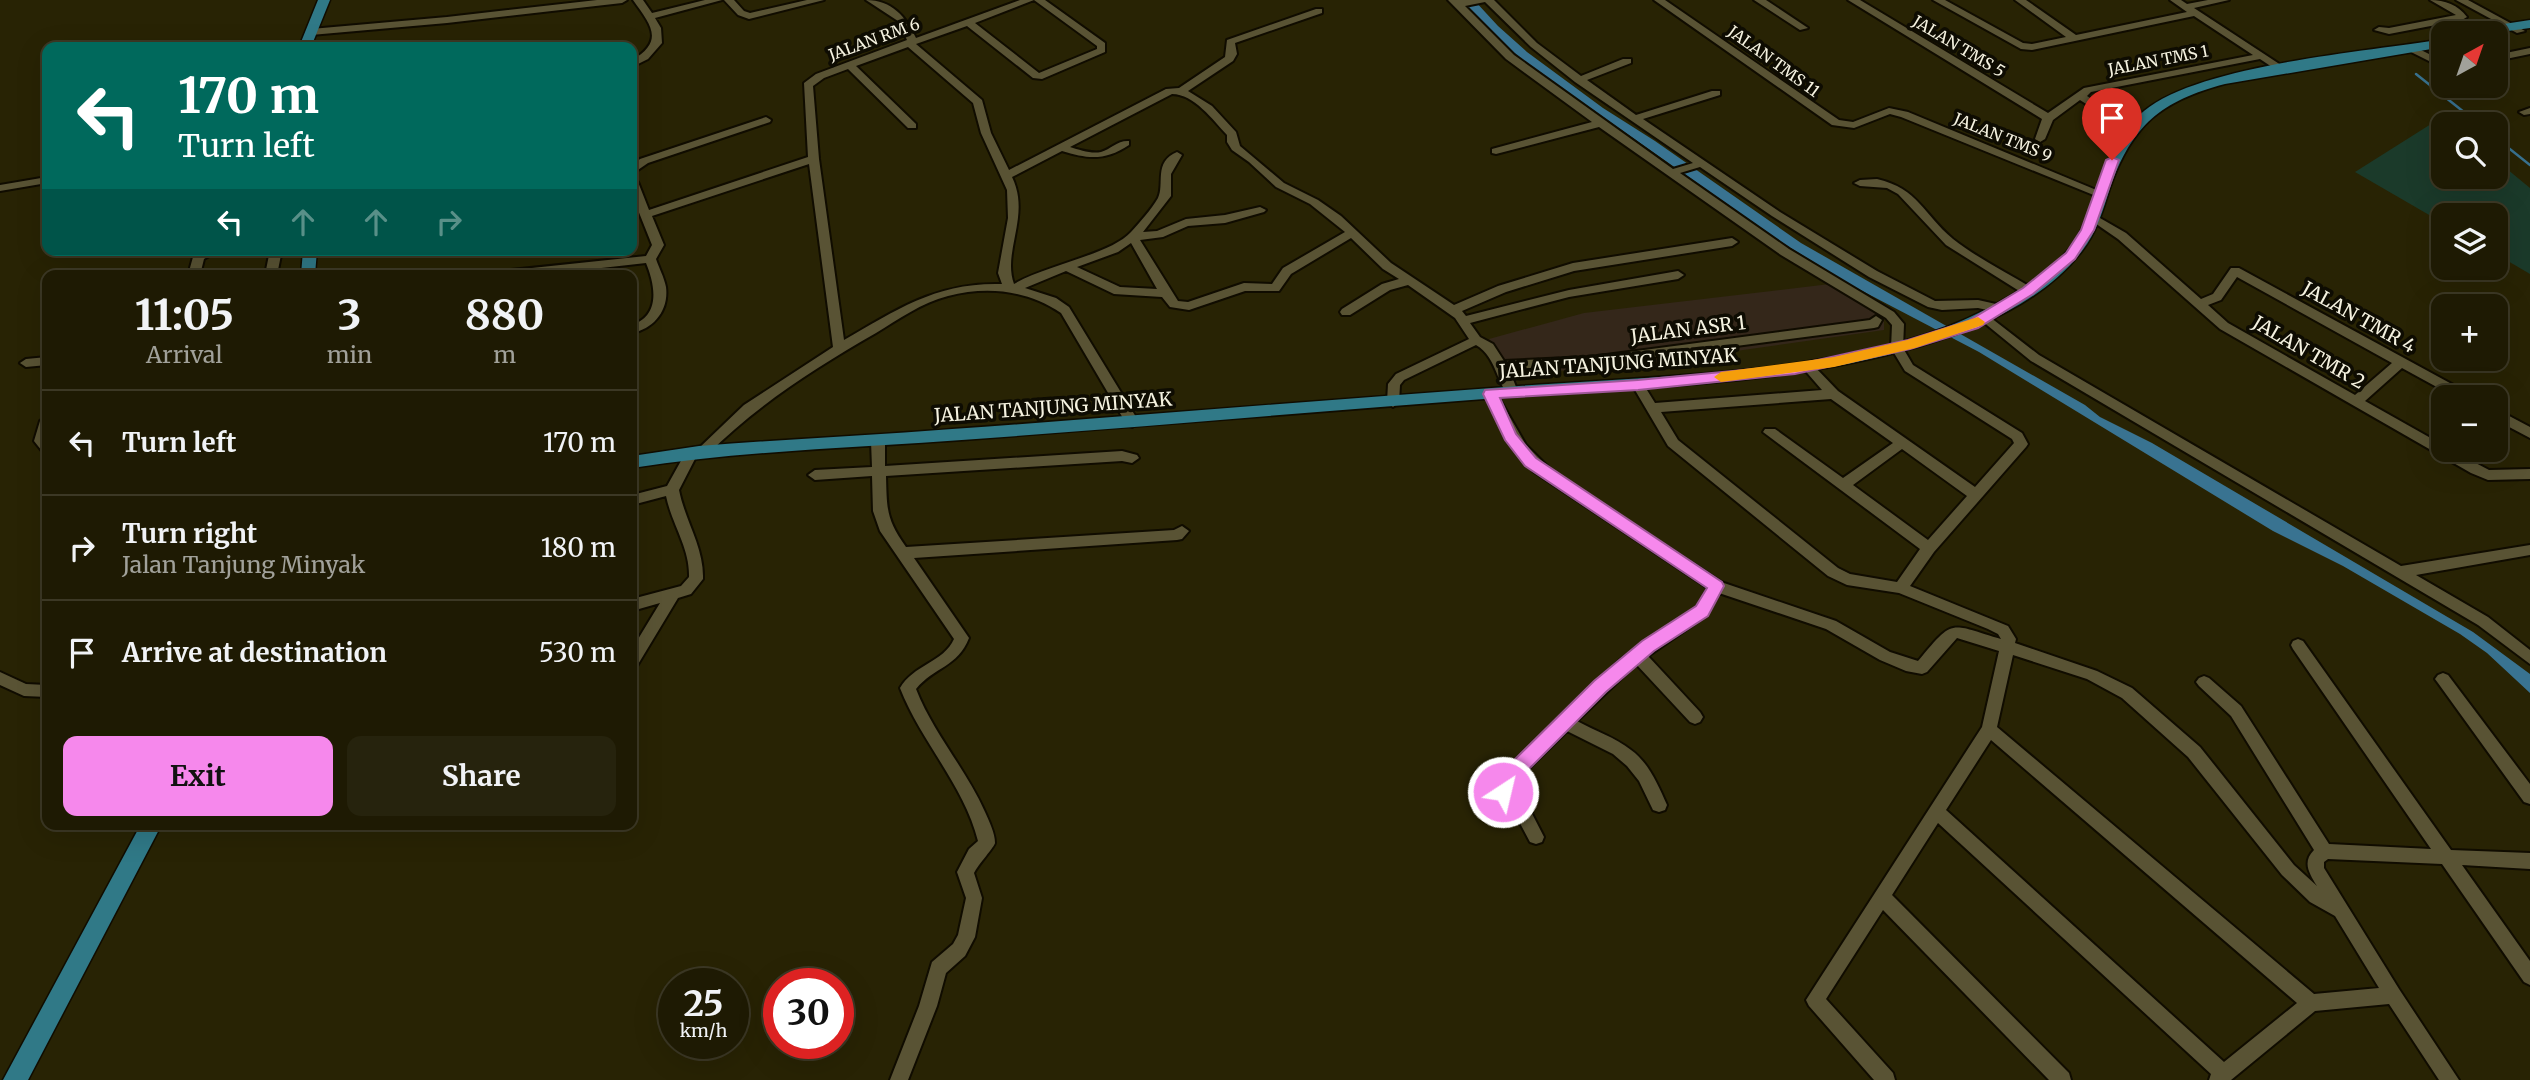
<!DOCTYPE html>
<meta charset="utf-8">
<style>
body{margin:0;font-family:Merriweather,serif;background:#26230d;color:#f1f3f6;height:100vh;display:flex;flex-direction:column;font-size:26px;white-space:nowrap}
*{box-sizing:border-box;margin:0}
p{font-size:23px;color:#a1a19a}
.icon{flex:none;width:38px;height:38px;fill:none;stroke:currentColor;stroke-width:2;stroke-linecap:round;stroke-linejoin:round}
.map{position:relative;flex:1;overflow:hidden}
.details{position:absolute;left:42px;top:270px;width:595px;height:560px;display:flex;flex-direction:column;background:#1e1a03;border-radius:14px;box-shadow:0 7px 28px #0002,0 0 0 2px #3c3825}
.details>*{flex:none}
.guide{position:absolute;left:42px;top:42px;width:595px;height:214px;border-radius:14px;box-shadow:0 7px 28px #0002,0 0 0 2px #3c3825;background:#00695c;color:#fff;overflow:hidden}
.needle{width:46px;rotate:40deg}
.buttons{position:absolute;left:2431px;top:21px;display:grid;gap:14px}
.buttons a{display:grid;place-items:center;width:77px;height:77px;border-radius:14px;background:#1e1a03;box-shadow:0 7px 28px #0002,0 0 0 2px #3c3825;font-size:35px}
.speed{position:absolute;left:658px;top:968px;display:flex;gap:14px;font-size:35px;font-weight:700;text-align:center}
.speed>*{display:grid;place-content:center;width:91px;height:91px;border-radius:50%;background:#1e1a03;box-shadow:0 7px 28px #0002,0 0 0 2px #3c3825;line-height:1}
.speed small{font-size:18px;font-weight:400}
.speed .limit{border:10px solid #d22;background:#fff;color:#111}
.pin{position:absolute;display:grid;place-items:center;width:60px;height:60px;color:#fff;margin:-72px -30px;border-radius:50% 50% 50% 0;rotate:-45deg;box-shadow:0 0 7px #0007}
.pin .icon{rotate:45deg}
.me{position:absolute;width:77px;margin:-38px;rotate:35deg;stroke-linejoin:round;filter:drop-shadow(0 0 5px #0008)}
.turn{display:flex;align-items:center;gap:24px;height:147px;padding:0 21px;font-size:32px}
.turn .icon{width:91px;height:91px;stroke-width:2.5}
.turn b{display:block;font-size:49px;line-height:60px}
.lanes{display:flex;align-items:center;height:66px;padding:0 21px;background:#0003;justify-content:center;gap:35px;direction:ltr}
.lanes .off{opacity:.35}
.eta{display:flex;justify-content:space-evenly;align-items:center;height:119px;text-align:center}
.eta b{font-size:42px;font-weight:700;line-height:49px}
.action{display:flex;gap:14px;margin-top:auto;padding:14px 21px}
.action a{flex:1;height:80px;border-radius:14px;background:#f688ec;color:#111;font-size:28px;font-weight:700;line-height:80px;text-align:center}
.action a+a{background:#26230d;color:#f1f3f6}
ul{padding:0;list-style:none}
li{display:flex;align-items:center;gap:21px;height:105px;padding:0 21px;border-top:2px solid #3c3825}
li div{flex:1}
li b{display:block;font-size:26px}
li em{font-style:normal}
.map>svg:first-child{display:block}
</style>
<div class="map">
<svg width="2530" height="1080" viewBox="0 0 2530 1080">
<rect width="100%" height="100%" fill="#282304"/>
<path fill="#34271a" d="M1830,284L1879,315L1884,322V330L1617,368L1515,373L1489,339L1584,313Z"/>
<path fill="#1b3a2a" d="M2439,119L2449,124H2443V177H2496V160L2530,188V274L2496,254V215H2443V223L2355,172Z"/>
<path fill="#397391" d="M1461,0H1474L1498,26L1527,52L1603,108L1655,141L1801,243L2085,405L2100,417L2152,443L2473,632L2530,674V693L2487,653L2460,634L2343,566L2273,531L1979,352L1849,284L1781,242L1519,58L1499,41Z"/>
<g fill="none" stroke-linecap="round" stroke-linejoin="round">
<path stroke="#397391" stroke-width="2.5" d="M2416,74L2479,124
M2496,138L2530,165"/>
<g stroke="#100c00" stroke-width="4">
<path id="minor" d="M597,0H627L622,3L447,23L311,35L306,32L311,29L447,17Z
M633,0H643L652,13L705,0H722L655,18L661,28L662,43L648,59L632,67V60C665,41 651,25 633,0Z
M724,0H734L744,11L750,13L807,0H824L749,19L738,15Z
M866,0C892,0 906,17 916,38L1020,0H1034L975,23L1039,73L1097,49V46L1034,0H1045L1105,43V52L1042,79L1033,78L967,26L916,44L982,100L991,133L1009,170L1166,89L1179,88L1225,57L1227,40L1316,9H1322V13L1235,43L1237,54L1233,61L1188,91L1212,106L1236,132L1240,146L1284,183L1318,200L1341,216L1391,263L1454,305L1498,286L1573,263L1732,238L1738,242L1732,246L1574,271L1506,292L1462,311L1466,316L1569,290L1678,271L1684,275L1678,279L1569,297L1470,323L1480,337L1493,344L1504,361L1591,357L1870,320L1876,316L1882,320L1878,327L1874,328L1591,365L1509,369L1518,392L1512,396C1497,390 1498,357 1476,345L1404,380L1400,385L1399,402L1393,407L1387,402L1388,384L1396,374L1469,339L1455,318L1408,285L1390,290L1350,315H1342L1340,312L1342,309L1382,284L1399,279L1383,269L1351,238L1291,274L1279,291H1245L1189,310L1170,307L1162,297L1114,294L1066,271L1025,288L1056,298L1069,307L1139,422L1132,427L1127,425L1061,313C1027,290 987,286 948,296C921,303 899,319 876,333C815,368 757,405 707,455H697L679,490C685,521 704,547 703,579L691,594L678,598L637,666L632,668V649L660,603L632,611V599L681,586L689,577C690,548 672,525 666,496L632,505V495L667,486L687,450H697L744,405L833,347L809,164L652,216L664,245L656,259C659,268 664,277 666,287C669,310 654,329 632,333V325C661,315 655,285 646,263L539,275H496L502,271L646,256L652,245L632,195V179L638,182L649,210L808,157L804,83L816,74L907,40L898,21ZM908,47L973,103L981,133L1007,190L1008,218L998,273L1002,284C937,282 898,309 844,340L819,159L813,86L824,78L848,69L908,128H916V124L856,66ZM1172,94C1194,94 1213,120 1227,135V142L1232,150L1249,162L1276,187L1310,204L1345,232L1283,268L1272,284L1244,283L1188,302L1178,301L1140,240L1163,237L1188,226L1225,223L1264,212L1266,210L1260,207L1225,215L1186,219L1157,231L1143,232L1171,196V174L1182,155L1177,152C1153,162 1165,184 1158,198C1151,210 1140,222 1131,232C1110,255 1045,265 1014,284C1002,251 1031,216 1012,177L1062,151C1088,159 1105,161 1129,145V141C1118,140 1111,149 1101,152C1091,154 1080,150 1070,147ZM1131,243L1157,289L1120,287L1077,267L1118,252Z
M1448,0H1494L1537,43L1581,76L1623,59H1631V63L1587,80L1636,115L1712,91H1720V95L1643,119L1780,212L1877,271L1935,301L1978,300L2005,306L2007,309L2001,313L1978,308L1942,310L1928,307L1869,277L1772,216L1700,167L1680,173L1789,249L1894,312L1904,324L1903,348L1913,365L2022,433L2028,444L2026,447L1934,552L1910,586L2008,626L2016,639L2015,643L2097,671L2132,688L2200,747L2294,865L2317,886C2309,873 2302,862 2314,850L2231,716L2199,686L2196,682L2199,678L2204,676L2209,678L2241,706L2329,844L2431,849L2293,649L2291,645L2293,641L2298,639L2303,641L2451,850L2530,853V869L2462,865L2530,961V985L2524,982L2442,864L2328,859L2324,862V868L2399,989L2459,1080H2439L2389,1004L2315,1011L2231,1080H2209L2211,1074L1938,823L1892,895L2069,1073L2071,1080H2049L1883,910L1826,999L1893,1073L1895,1080H1874L1809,1006L1806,1000L1982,727L1999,651L1957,638L1927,672L1922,674L1906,671L1880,660L1826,629L1719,593L1707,615L1648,656L1700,712L1703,717L1700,722L1695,724L1690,722L1636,664L1577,721C1595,731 1615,737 1631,750C1649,763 1658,785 1667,805L1665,810L1659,812L1653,810L1639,781L1627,766L1613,754L1567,731L1510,787L1526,802L1544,837L1542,842L1536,844L1530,842L1514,812L1497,797L1494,785L1496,780L1620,660L1697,607L1708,588L1533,471L1510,443L1484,394L1485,391H1495L1526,445L1554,473L1721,582L1836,621L1890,652L1918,661C1954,618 1948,623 2001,639L1998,634L1988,629L1899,593L1847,585L1828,576L1668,446L1632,385L1638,381L1642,382L1655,403L1822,390L1802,367L1808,363L1812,364L1838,391L1975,487L2014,443L2012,439L1905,371L1891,348L1892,325L1886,318L1781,255L1599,127L1496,154L1492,153V149L1592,122L1506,59ZM1485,2L1531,47L1575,82L1693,163L1673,169L1514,55L1465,6ZM1831,399L1893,443L1843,478L1775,429H1765L1763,432L1920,549L1897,582L1850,574L1838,568L1678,440L1661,412ZM1902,449L1967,496L1928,540L1853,485ZM2013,655L2087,679L2122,698L2188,757L2282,875L2310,902L2335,916L2379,988L2314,994L1997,727ZM1991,740L2297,1003L2224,1062L1946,810Z
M1654,0H1665L1839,120L1853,122L1889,108L1908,112L2106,194L2100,197L2096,196L1901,117L1890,114L1854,128L1832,125Z
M1754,0H1766L1808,28L1800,30Z
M1848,0H1860L2048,113L2084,88L2253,55L2194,16L2032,50L2021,49L1933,0H1945L2023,43L2032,44L2066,37L2015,0H2026L2076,35L2187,12L2170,0H2181L2187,4L2208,0H2229L2194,8L2287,69L2278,71L2260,59L2091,92L2087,96L2136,127V131H2128L2080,100L2053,120L2045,139L2040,142L2035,139L2042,119Z
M2430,0C2445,0 2458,5 2467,17L2462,20L2389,34L2374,30L2379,27L2389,28L2456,15Z
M2456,0H2468L2525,31L2517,33Z
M2409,47H2415L2443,61V68L2409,51Z
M2530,48V54L2496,61V55Z
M2530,108V114L2524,115L2519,112Z
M766,117L771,120L770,122L648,163L632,174V166L640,159Z
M47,177V183L0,191V185Z
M1877,179C1919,189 1923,214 1953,239C1977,258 2006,272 2032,288V294H2024L1946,245L1898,194L1887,188L1860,186L1854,183L1860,180Z
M2093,214L2126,233L2201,299L2213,294L2231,268H2239L2470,394L2471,397H2455L2402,368L2365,401L2443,445V450H2451L2489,470L2530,469V479L2488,480L2471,473L2220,329L2118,239L2089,219L2087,217ZM2237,277L2392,363L2355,395L2228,323L2208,305L2221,300Z
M203,250H219L204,259L200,275H188L193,257Z
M270,250H282L277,275H265Z
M1986,314L2039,355L2401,566L2530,545V555L2416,575L2488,617L2530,650V664L2478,625L2031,361L1982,321L1980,318Z
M47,357V365L26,367L20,363L26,359Z
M2496,409L2530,427V438L2496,420Z
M47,416V453L42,451L34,441L40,421Z
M878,436L885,441V466L1122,451L1137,455L1139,458L1132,463L1122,461L886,476C887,509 886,519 906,547L1174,530L1182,526L1189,531L1182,539L1177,540L914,558L969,638C958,667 934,667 916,689C933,733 966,769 985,812C989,821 995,833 995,843C995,846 978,865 974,873L982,898L975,937L965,956L946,973L937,1006L908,1080H890L919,1006L932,962L953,944L958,935L966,898L957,872L969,849L978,841C964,785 921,742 900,688C913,665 944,662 954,639L880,531L873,511L872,476L815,480L808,475L815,470L872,467L871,441Z
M0,672L26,684L47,685V697L24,696L0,685Z
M2443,673L2448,675L2530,784V804L2524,802L2438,683L2435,679L2438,675Z"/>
</g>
<g stroke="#100c00" stroke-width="3">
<path id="major" d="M318,0H330L311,47H299Z
M2530,20V28L2493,33H2465L2471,29Z
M2443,39V47L2225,84C2161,101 2132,125 2110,188C2103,210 2097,232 2082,251C2045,300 1978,329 1921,346C1787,385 1649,387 1510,397C1332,410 1154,426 976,439C861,448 746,450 632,468V456L699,446C783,439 868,436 952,429C1137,416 1321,400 1505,387C1646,376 1788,377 1924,335C1972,320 2055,279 2079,234C2101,192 2105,142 2144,111C2201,64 2367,52 2443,39Z
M303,250H317L315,275H301Z
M141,824H162L28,1080H3Z"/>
</g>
<use href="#minor" fill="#595334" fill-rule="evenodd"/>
<use href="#major" fill="#307987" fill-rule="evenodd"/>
</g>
<path fill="#f688ec" stroke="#a05899" stroke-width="2" d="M2112,157L2119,160L2094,230L2075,259L2033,294L1978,328L1910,349L1795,374L1638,390L1500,398L1516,434L1536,458L1722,582L1724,586L1708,616L1654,651L1606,692L1511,787L1510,798L1503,800L1497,798L1493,785L1504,770L1594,681L1642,641L1696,606L1707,588L1525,466L1505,440L1483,394L1485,390L1638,380L1795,365L1908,340L1968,321L2023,288L2066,253L2081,230L2106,160Z"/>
<path fill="#f59e0b" d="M1978,317L1985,322L1983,325L1915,348L1834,367L1721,382L1714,377L1721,372L1834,357L1907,340Z"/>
<g text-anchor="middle" stroke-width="7" stroke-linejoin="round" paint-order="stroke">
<g font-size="16" fill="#f5f2e0" stroke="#0e0c02">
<text transform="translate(874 39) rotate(-20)" y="6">JALAN RM 6</text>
<text transform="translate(1959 46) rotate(31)" y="6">JALAN TMS 5</text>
<text transform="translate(2158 60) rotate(-11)" y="6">JALAN TMS 1</text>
<text transform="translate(1774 61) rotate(36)" y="6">JALAN TMS 11</text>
<text transform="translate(2003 137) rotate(22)" y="6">JALAN TMS 9</text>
</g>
<g font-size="19" fill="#f5f2e0" stroke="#0e0c02">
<text transform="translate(2359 317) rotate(29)" y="7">JALAN TMR 4</text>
<text transform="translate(1688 329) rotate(-7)" y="7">JALAN ASR 1</text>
<text transform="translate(2309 352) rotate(30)" y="7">JALAN TMR 2</text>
<text transform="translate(1618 363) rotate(-4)" y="7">JALAN TANJUNG MINYAK</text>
<text transform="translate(1053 407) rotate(-4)" y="7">JALAN TANJUNG MINYAK</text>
</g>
</g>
</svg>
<div class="buttons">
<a><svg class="needle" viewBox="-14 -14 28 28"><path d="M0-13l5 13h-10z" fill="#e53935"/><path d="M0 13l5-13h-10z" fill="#a1a19a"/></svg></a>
<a><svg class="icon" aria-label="search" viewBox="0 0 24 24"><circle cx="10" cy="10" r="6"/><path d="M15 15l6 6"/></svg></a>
<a><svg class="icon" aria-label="layers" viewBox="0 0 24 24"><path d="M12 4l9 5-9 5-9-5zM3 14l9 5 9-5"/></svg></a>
<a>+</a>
<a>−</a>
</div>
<div class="speed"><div>25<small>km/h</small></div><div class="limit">30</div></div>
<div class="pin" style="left:2112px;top:160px;background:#d93025"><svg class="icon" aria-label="arrive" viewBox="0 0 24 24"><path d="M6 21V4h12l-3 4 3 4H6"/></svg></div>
<svg class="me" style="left:1503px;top:792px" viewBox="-20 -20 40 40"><circle r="17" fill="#f688ec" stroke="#fff" stroke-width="3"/><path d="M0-11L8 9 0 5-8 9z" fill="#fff"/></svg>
<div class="guide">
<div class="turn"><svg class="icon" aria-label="left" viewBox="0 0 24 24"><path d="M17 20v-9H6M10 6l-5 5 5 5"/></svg><div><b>170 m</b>Turn left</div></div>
<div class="lanes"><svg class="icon" aria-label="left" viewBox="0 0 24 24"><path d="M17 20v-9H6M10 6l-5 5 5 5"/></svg><svg class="icon off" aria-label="ahead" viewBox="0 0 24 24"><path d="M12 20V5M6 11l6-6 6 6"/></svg><svg class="icon off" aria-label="ahead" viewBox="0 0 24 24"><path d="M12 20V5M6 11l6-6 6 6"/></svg><svg class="icon off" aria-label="right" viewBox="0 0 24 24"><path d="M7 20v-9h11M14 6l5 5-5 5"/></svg></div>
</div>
<section class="details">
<div class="eta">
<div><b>11:05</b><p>Arrival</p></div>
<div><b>3</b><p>min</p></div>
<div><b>880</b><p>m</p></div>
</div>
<ul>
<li><svg class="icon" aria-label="left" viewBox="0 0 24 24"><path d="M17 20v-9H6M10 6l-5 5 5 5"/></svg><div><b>Turn left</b></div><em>170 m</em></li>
<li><svg class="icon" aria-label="right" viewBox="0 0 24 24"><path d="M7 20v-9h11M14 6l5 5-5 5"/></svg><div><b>Turn right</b><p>Jalan Tanjung Minyak</p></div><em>180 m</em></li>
<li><svg class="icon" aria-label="arrive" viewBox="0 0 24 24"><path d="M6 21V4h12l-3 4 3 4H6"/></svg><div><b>Arrive at destination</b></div><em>530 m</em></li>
</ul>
<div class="action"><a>Exit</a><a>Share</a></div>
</section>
</div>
